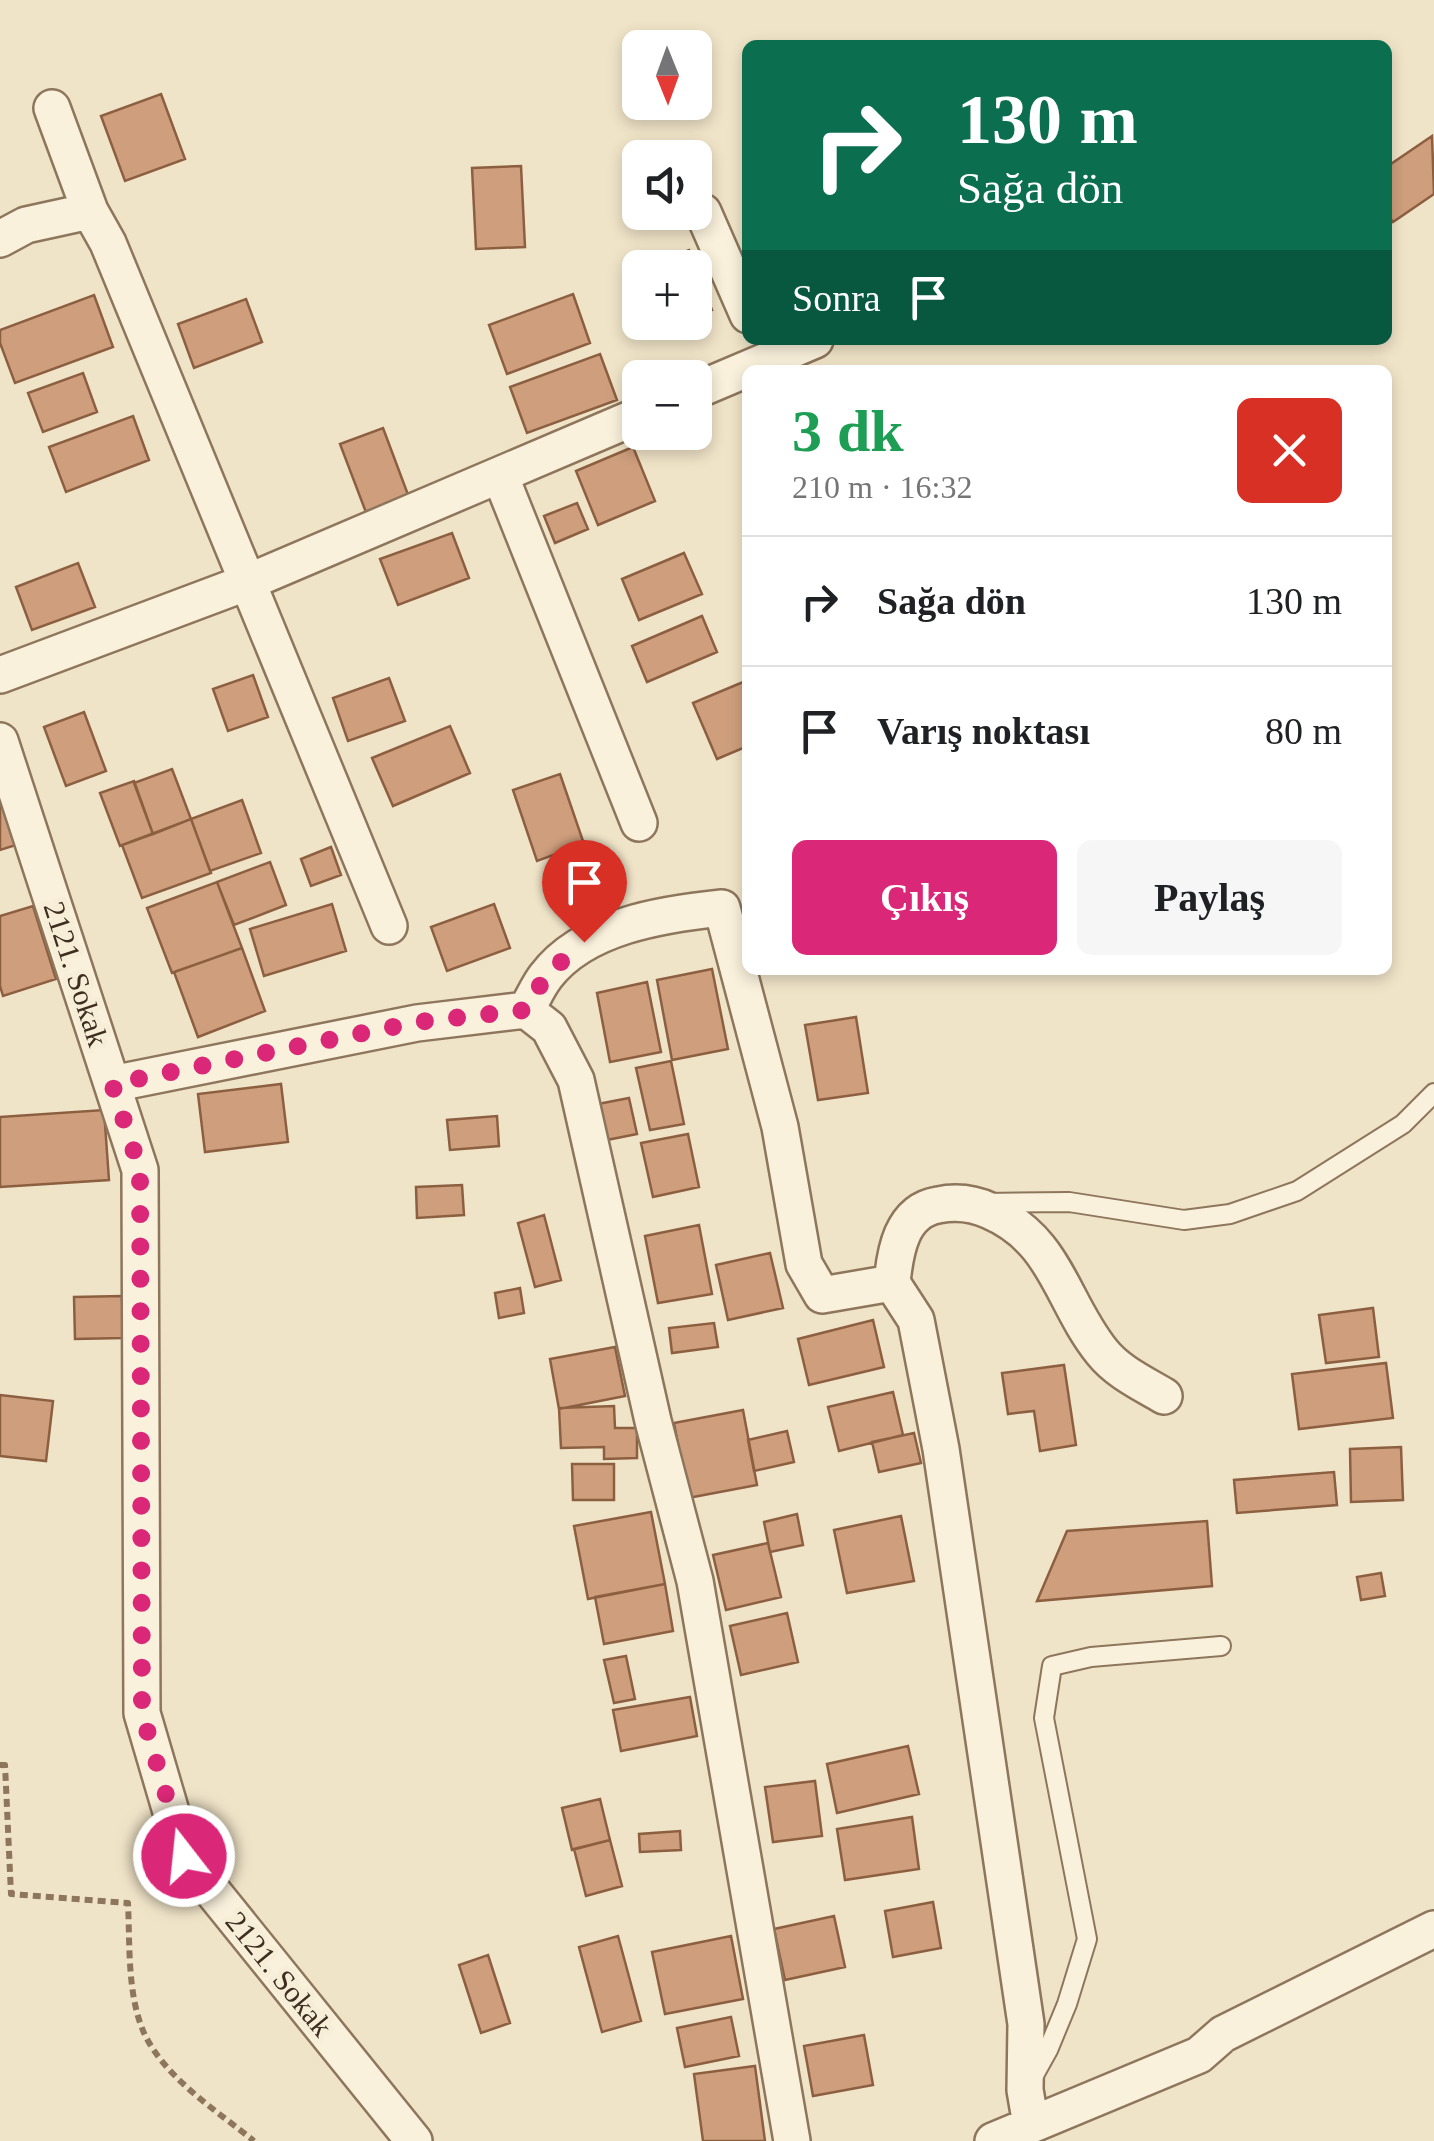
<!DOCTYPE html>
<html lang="tr">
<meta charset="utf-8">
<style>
body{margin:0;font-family:"Times New Roman",serif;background:#f6f6f6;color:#202124;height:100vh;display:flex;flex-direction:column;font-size:38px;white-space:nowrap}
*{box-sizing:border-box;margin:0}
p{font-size:32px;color:#757577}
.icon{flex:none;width:55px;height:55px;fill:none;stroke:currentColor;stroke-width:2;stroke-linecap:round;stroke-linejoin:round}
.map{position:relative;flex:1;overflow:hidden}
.drawer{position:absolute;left:742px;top:365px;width:650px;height:610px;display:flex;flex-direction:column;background:#fff;border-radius:15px;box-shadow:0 5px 15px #0003}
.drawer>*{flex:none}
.top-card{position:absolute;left:742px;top:40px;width:650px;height:305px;border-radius:15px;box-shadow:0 5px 15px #0003;background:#0b6e4f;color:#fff;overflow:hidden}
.needle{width:65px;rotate:179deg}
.controls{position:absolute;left:622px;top:30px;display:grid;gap:20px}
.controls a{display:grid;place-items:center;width:90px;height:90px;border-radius:15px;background:#fff;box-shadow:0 5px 15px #0003;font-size:50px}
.pin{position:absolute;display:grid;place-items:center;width:85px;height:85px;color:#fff;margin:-102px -42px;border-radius:50% 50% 50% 0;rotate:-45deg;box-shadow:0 0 10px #0007}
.pin .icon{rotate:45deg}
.me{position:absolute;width:110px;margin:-55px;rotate:344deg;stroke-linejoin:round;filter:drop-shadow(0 0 8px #0008)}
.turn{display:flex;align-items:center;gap:35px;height:210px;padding:0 50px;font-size:45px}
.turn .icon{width:130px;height:130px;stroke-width:2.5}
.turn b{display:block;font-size:70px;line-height:85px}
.then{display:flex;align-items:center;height:95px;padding:0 50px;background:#0003;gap:20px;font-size:38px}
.round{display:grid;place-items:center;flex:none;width:105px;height:105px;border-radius:15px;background:#f6f6f6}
.headline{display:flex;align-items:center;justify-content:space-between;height:170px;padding:0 50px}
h1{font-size:60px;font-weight:700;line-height:75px;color:#1e9e55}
.action{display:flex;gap:20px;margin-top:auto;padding:20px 50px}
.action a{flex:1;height:115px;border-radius:15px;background:#db2777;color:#fff;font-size:40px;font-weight:700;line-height:115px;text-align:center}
.action a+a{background:#f6f6f6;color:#202124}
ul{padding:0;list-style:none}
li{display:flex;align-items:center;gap:30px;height:130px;padding:0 50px;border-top:2px solid #e0e0e0}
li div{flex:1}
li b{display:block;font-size:38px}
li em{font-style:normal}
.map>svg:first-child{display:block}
</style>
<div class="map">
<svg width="1434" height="2141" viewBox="0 0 1434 2141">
<rect width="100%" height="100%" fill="#f0e4c8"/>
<path fill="#cf9f7d" stroke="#8d5f41" stroke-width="2.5" d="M161,94L185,159L125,181L101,116Z
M1432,136L1434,194L1393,222L1388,215V166Z
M521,166L525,247L476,249L472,168Z
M689,250L712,310L695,316V268H642Z
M573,294L590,343L507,374L489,325Z
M94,295L113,347L15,383L0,343V330Z
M246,299L262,342L194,368L178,324Z
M600,354L617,400L527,433L510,387Z
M83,373L97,412L43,432L28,393Z
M133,416L149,460L66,492L49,447Z
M383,428L410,500L367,515L340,444Z
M633,447L655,501L598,525L576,471Z
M577,503L588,529L555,543L544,516Z
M452,533L469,578L398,605L380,559Z
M684,553L702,594L639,620L622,579Z
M78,563L95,607L32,630L16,587Z
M702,616L717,652L647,682L632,646Z
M253,675L268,717L228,731L213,689Z
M389,678L405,721L348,741L333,698Z
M748,680V746L717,759L693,703Z
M84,712L106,771L66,786L44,727Z
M450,726L470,773L393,806L372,758Z
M172,769L191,819L153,834L134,783Z
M560,774L584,844L537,861L513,790Z
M134,781L153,834L120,846L100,793Z
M0,788L16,845L0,850Z
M242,800L261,853L210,871L191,819Z
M191,819L211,873L142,898L122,845Z
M331,847L341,875L311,886L301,859Z
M270,862L286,905L234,925L217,882Z
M217,882L242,948L172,973L147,908Z
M332,904L346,951L264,976L250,929Z
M494,904L510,948L447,971L431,927Z
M33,906L56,979L3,996L0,986V916Z
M242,948L265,1011L198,1037L174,972Z
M712,969L728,1049L672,1060L657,980Z
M647,982L661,1052L610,1062L597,993Z
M856,1017L868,1093L818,1100L805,1025Z
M671,1061L684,1124L650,1130L636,1068Z
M281,1084L288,1142L205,1152L198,1094Z
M629,1098L637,1134L607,1140L598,1104Z
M104,1110L109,1180L0,1187V1117Z
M497,1116L499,1146L450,1150L447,1120Z
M688,1134L699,1187L653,1197L641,1143Z
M462,1185L464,1215L417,1218L416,1187Z
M544,1215L561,1280L535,1287L518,1223Z
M699,1225L712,1294L658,1303L645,1236Z
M770,1253L783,1308L728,1320L716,1265Z
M520,1288L524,1313L499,1318L495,1293Z
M122,1296L123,1338L75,1339L74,1297Z
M1373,1308L1379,1357L1326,1363L1319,1315Z
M873,1320L884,1367L809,1385L798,1339Z
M714,1323L718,1347L672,1353L669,1328Z
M615,1347L625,1396L559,1409L550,1359Z
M1386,1363L1393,1418L1299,1429L1292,1374Z
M1064,1365L1076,1445L1040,1451L1034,1411L1008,1414L1002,1373Z
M893,1392L903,1435L839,1451L828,1407Z
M0,1395L53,1401L46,1461L0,1456Z
M614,1406L615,1428H637V1458L604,1459V1447L561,1448L559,1408Z
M743,1410L757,1485L688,1498L674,1423Z
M787,1431L794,1462L754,1471L748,1440Z
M914,1433L921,1463L879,1472L872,1442Z
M1401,1447L1403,1500L1351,1502L1350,1449Z
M572,1464H614V1500H573Z
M1334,1472L1337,1505L1237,1513L1234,1480Z
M651,1512L665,1584L588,1599L574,1526Z
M797,1514L803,1545L770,1552L764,1522Z
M901,1516L914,1581L847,1593L834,1530Z
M1207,1521L1212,1586L1037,1601L1067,1531Z
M768,1543L781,1597L726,1610L713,1555Z
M1381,1573L1385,1596L1361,1600L1357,1577Z
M665,1584L673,1631L604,1644L595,1597Z
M787,1613L798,1662L741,1675L730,1626Z
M626,1656L635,1699L614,1703L604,1660Z
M690,1697L697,1736L621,1751L613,1710Z
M908,1746L919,1794L837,1813L827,1764Z
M815,1781L822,1836L773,1842L765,1787Z
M600,1799L610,1840L572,1850L562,1808Z
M912,1817L919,1869L845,1880L837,1829Z
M680,1831L681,1850L640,1852L639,1834Z
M610,1840L622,1886L586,1896L574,1849Z
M933,1902L941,1948L893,1957L885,1911Z
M834,1916L845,1967L785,1980L774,1929Z
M618,1936L641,2021L602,2032L579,1947Z
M731,1936L743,1999L665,2014L652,1952Z
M488,1955L510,2023L481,2033L459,1965Z
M731,2017L739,2056L685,2067L677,2028Z
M864,2035L873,2085L813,2096L804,2046Z
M755,2066L765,2141H703L694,2074Z"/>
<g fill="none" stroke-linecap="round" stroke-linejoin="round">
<g stroke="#8d765c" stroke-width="22">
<path id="lane" d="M984,1203L1069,1202L1184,1220L1230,1214L1297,1191L1403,1124L1434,1093
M1033,2077L1048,2050L1067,2004L1087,1939L1044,1718L1052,1666L1091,1657L1221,1646"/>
</g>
<g stroke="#8d765c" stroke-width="40">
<path id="street" d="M52,108L90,211
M703,212L748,315
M0,239L26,225L90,211L108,243L389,926
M695,391L815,340
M500,475L639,823
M0,675L248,582L640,415
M0,741L140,1170L142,1713L184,1856L414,2141
M526,1010C533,999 538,986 546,976C584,926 663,914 722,908L780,1127L804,1264L822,1295L892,1283
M112,1084L417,1023L526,1010L549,1028L576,1080L653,1421L695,1581L792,2141
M1031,2125L1199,2055L1223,2034L1434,1929
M993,2141L1031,2125L1025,2090L1026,2024L941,1449L916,1320L892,1283C895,1252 901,1211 938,1205C957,1201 973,1203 990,1211C1057,1240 1061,1301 1102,1352C1118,1372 1142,1383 1164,1396"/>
</g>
<path stroke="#8d765c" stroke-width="6" stroke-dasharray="8 5" stroke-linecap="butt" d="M0,1765H5L11,1894L128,1903C130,1945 127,1994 144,2033C165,2078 217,2111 254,2141"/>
<use href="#lane" stroke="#faf1dc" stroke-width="18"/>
<use href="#street" stroke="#faf1dc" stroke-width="35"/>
</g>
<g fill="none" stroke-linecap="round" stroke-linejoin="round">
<path stroke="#db2777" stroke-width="18" stroke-dasharray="0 32.4" d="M184,1856L142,1713L140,1170L112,1084L417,1022L526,1010L546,975L584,942"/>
</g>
<g text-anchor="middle" stroke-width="10" stroke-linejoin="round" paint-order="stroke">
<g font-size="30" fill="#3d2e20" stroke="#f7eed8">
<text transform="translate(76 974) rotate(72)" y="10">2121. Sokak</text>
<text transform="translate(279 1974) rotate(51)" y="10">2121. Sokak</text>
</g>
</g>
</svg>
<div class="controls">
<a><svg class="needle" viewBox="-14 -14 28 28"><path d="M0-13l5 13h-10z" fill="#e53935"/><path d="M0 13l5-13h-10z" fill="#757577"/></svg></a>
<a><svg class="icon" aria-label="sound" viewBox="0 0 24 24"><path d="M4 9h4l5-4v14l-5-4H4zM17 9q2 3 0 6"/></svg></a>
<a>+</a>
<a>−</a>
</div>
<div class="pin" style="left:584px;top:942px;background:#d93025"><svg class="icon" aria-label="arrive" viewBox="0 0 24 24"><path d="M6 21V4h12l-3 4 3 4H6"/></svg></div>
<svg class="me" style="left:184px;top:1856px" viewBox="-20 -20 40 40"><circle r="17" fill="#db2777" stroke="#fff" stroke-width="3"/><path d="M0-11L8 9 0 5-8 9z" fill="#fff"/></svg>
<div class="top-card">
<div class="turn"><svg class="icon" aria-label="right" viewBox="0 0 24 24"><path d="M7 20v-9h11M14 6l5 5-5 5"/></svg><div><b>130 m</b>Sağa dön</div></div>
<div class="then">Sonra<svg class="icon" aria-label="arrive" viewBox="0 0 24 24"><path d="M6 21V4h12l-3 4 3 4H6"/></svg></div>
</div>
<section class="drawer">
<div class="headline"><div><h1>3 dk</h1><p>210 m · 16:32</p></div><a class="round" style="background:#d93025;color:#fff"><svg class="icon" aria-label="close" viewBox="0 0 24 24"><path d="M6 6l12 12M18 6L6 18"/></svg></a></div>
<ul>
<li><svg class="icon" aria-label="right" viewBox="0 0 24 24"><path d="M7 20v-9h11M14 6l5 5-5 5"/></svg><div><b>Sağa dön</b></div><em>130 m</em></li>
<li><svg class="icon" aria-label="arrive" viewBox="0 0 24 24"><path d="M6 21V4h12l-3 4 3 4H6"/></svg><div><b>Varış noktası</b></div><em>80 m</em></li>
</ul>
<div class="action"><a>Çıkış</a><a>Paylaş</a></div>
</section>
</div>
